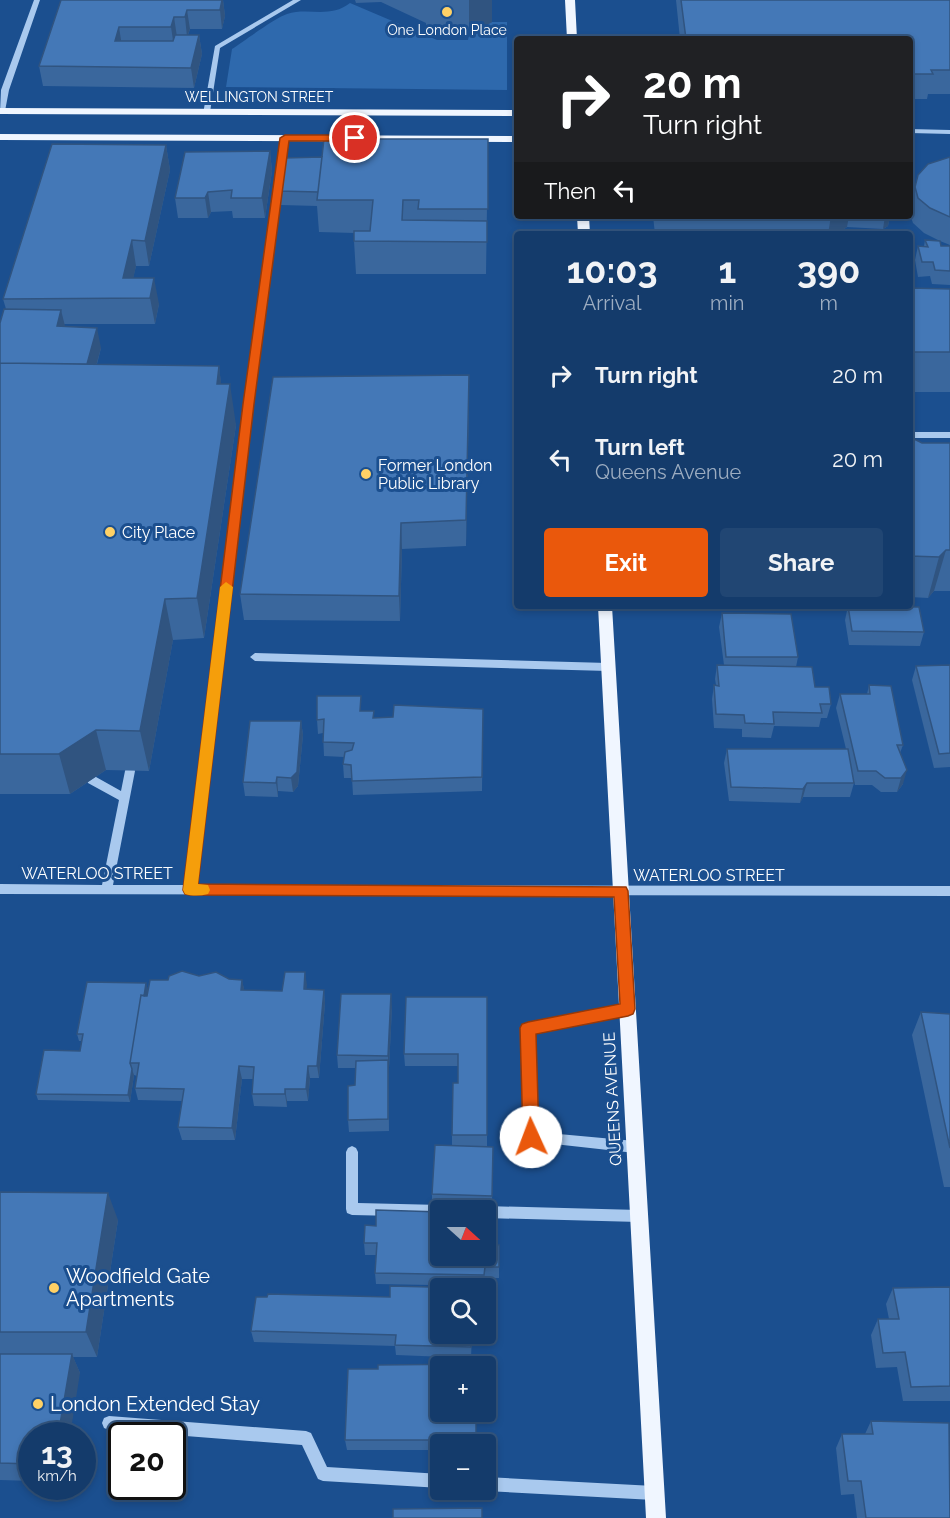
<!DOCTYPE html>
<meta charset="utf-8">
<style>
body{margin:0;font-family:Raleway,sans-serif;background:#214673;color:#f1f3f6;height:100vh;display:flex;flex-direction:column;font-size:22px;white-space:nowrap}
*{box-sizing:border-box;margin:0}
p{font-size:20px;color:#9dadc1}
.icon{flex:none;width:33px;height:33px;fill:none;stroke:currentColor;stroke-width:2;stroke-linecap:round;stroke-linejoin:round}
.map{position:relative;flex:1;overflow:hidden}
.side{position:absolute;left:514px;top:231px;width:399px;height:378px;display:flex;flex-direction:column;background:#143b6b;border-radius:6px;box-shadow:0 3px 9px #0003,0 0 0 2px #33557e}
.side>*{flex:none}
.hud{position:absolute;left:514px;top:36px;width:399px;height:183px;border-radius:6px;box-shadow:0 3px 9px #0003,0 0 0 2px #33557e;background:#202124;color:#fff;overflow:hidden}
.needle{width:39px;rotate:111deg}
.controls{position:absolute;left:430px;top:1200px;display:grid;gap:12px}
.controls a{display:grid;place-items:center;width:66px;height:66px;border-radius:6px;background:#143b6b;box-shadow:0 3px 9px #0003,0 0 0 2px #33557e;font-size:30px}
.speed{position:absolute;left:18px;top:1422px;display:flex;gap:12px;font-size:30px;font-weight:700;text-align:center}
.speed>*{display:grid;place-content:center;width:78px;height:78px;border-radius:50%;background:#143b6b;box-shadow:0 3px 9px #0003,0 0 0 2px #33557e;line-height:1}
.speed small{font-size:15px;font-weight:400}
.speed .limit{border:3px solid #111;border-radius:9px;background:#fff;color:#111}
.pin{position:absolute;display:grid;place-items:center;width:51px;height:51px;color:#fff;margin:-26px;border:3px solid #fff;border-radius:50%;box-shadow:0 2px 6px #0007}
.me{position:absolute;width:66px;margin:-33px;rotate:358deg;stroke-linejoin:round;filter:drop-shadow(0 0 4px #0008)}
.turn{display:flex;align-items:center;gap:21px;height:126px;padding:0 30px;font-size:27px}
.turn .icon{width:78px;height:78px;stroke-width:2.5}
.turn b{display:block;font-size:42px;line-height:51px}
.then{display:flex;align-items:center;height:57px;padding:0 30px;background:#0003;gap:12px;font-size:22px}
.eta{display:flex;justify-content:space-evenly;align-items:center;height:102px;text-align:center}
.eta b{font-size:36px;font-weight:700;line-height:42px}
.cta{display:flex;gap:12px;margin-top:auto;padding:12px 30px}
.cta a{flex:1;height:69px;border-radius:6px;background:#ea580c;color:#fff;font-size:24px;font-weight:700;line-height:69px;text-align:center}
.cta a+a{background:#214673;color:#f1f3f6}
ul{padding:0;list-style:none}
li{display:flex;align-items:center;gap:18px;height:84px;padding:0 30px}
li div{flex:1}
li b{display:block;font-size:22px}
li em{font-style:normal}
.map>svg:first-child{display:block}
</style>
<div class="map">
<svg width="950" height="1518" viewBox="0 0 950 1518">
<rect width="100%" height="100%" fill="#1b4f8f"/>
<path fill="#2e69ad" d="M350,3L437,40H468L469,35L492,22H507V90L226,87L232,49C244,41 275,18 287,14C308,7 330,19 350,3Z"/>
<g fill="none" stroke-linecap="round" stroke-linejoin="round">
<path fill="#a9c9ee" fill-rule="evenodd" d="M34,0H40L9,90L5,111L0,113L1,90Z
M293,0H301L220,48L210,112L203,114L215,46Z
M910,129L950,130V134L910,133Z
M282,136L289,138L253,404L196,885L950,886V896L0,894V884L102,885L119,800L88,783L87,780L88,777H96L121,791L125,771L126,768H134L135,771L113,885H185L245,404Z
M910,432H950V438H910Z
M255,653L608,663L613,667L608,671L255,661L250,657Z
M628,1004L632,1005L634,1009L632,1013L628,1014L534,1032L537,1132L635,1141L639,1143L641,1147L639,1151L635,1153L527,1141L525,1137L522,1028L524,1024Z
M352,1146L356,1148L358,1152V1203L441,1205L446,1207L447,1210H441V1217L352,1215L347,1213L346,1209V1152L348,1148Z
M486,1206L639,1210L644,1212L645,1216L644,1220L639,1222L486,1218V1210H480L481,1208Z
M109,1416L306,1431L311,1433L327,1467L441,1474V1488L323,1481L318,1479L302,1445L109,1430L104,1428L102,1423L104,1418Z
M486,1477L654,1486L659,1488L661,1493L659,1498L654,1500L486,1491L482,1490H486Z"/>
<path fill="#f0f6ff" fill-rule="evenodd" d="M565,0H575L577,39H567Z
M0,108L518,110V116L0,114Z
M0,134L518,136V142L0,140Z
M577,216H589L590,234H578Z
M598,606H612L666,1518H646Z"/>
</g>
<path fill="#3a679d" d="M61,0H223L225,16L222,29H190L188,35H199L202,54L194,88L43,86L39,66Z
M355,0H492V22L469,35L426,33V23L381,2L356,3Z
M676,0H950V94H928L927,99H910V39H680Z
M488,139L486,274H356L354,241V233L319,232L317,206L281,205L279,191L322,157Z
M166,145L170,170L149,266H136L133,278L159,304L155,324H64L65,327L101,348L97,364L219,366L221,384L236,425L204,638L173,640L149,771L106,770L70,794H0V323L6,309L3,299Z
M270,151L272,171L265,218H233L232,211L211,212L208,218H178L175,198Z
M950,157V245L940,241L924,233L913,223L910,215V209L915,187Z
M653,216H890L888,226L883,229L847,227L837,234H655Z
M925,240L941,246H950V285L932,284L930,276L918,277L915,260L918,246H924Z
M910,288L950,289V392H910Z
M469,401L466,546L402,549L400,621L244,620L240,594Z
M910,437L922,443H950V591H934L928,598L910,597Z
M848,606L924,632L920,646L849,645L845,620Z
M722,613L798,657L796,667L831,704L827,718H821L819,727L774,726L771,738L742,737V729L714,728L712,699L714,685H716L715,679L717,665H724L719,627Z
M950,665V767L934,768L912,680L916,666Z
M869,685L903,745L900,753L903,784L897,792H881L872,785H855L852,775L854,783L850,797H803L800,803L729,801L724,763L727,749H846L836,708L840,694H867Z
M483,709L482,791L353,795L352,778H344L343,764L344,757L324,756L323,733L318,734L317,720L362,711L375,718L393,717Z
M301,721L303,735L298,786L293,792L278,791V797L245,796L243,782Z
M305,972L306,989L324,990L325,1003L319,1078H310L308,1101H287V1107L254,1106L252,1094L253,1079H242L235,1140H182L178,1127L182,1101L138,1100L135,1088L137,1076L134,1075L130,1102L38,1100L36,1094L80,1051L82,1041H79L77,1034L148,989L168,980L199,976L229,979L242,980L244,990L282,991Z
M487,997V1147H493L492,1202L432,1200V1194L452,1145V1135L458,1083V1066H405L404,1054Z
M392,1007L389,1068V1131L349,1132L348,1120L355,1085L356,1068H338L337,1055Z
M921,1012L950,1014V1187H944L912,1035Z
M0,1192L118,1220L97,1357H73L80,1373L32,1436V1481L0,1480Z
M365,1225L441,1256L499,1245V1278H485L484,1286L376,1284L375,1273L376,1255H365L364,1243Z
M950,1287V1401H903L897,1367L876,1368L871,1335L878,1319H889L886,1304L893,1288Z
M390,1297L472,1334L471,1358L396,1355L395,1346L254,1342L251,1331Z
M378,1369L476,1412V1444H441V1450H347L345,1440Z
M871,1421L950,1518H857L854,1494L841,1495L836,1448L842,1434H865Z"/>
<path fill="#305480" d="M222,0H223L225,16L222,29L220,10Z
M469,0H492V22L469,35Z
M187,10L190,29L187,37L185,17Z
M174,17L177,37L174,47L171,27Z
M119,27L122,46L115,41Z
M199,35L202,54L194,88L191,68Z
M166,145L170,170L149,266L145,241Z
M270,151L272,171L265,218L262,198Z
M208,192L211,212L208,218L205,198Z
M831,216H849L847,227L837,234H828Z
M885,216H890L888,226L883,229Z
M132,240L136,266L129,298L123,278Z
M154,278L159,304L155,324L150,298Z
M61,310L66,330L57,326Z
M97,328L101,348L85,406L81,386Z
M219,366L224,407L217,384Z
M469,375V401L466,546V520Z
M230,384L236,425L204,638L197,598Z
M401,523L402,549L400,621L399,596Z
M946,550L934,591L928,598L939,557Z
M165,599L173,640L149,771L140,731Z
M301,721L303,735L298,786L293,792L291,778Z
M96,730L106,770L70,794L59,754Z
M907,770L903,784L897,792L901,778Z
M277,777L278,791V797L276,783Z
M807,783L803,797L800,803L803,789Z
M305,972L307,985L305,1002L304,989Z
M242,980L245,993L241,990Z
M146,983L148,989L136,1063Z
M324,990L325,1003L319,1078L317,1066Z
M391,994L392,1007L389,1068V1131L388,1056Z
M239,1066L242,1079L235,1140L232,1128Z
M308,1066L310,1078L308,1101L306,1089Z
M132,1069L134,1075L130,1102L128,1095Z
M285,1089L287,1101V1107L285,1094Z
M108,1193L118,1220L97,1357L86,1332Z
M72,1354L80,1373L70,1436H58Z"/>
<path fill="#4478b7" stroke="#305480" stroke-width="1.5" d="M61,0H222L220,10H187L185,17H174L171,27H119L115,41H173L175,35H199L191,68L39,66Z
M681,0H950V70H931L933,74H910V39H686Z
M324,139H488V209H418L419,200H403L402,220L487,221V242L354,241V231H370L373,200H317Z
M52,144L166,145L145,241L132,240L123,278H154L150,298L3,299Z
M270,151L262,198H231L232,190L208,192L205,198H175L185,152Z
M322,157L318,192L279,191L284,158Z
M950,157V217L930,208L918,198L915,187L918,175L928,164Z
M721,216H756V217Z
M925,240L940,241L941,246H950V271L935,270L933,262H922L918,246L928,247Z
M910,288L950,289V352H914L910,349Z
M4,309L61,310L57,326L97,328L87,364L0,363V323Z
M0,363L219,366L217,384H230L197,598L165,599L140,731L96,730L59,754H0Z
M469,375L466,520L401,523L399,596L240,594L273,377Z
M910,437L922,443H950V550H946L939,557L910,556Z
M848,606L919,607L924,632L852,631Z
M722,613L791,614L798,657H726Z
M717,665L812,667L815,687H829L831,704H820L822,713L773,712L774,724L745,723L744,715L716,714L714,685L719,686Z
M950,665V753L939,754L916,666Z
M869,685L891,686L903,745H897L907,770L901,778H885L876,771H858L840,694H870Z
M317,696H361L360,711H374L373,718L393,717L394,705L483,709L482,777L352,781L351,765L343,764L345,752L352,750L354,743L323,742L324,719L317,720Z
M250,721H301L297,772L291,778L277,777L276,783L243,782Z
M727,749H848L854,783H807L803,789L731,787Z
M182,971L199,976L216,972L229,979L242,980L241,990L282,991L285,972H305L304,989L324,990L317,1066H308L306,1089H285V1094H252L254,1067L239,1066L232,1128L178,1127L184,1089L135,1088L139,1063H130L141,995L147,996L150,980H168L169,976Z
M87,982L146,983L144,996L141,995L130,1063L132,1069L128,1095L36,1094L44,1050L80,1051L83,1034H77Z
M341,994H391L388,1056L337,1055Z
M406,997H487V1135H452L453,1083H458V1054H404Z
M921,1012L950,1014V1148Z
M388,1060V1119L348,1120V1086L355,1085L356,1061Z
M435,1145L493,1147L492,1196L432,1194Z
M0,1192L108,1193L86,1332H0Z
M376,1210L441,1212V1256H486V1245H499V1267H485L484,1275L375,1273L377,1243H364L365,1225L376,1226Z
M390,1286L470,1288H441V1334H471V1347L395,1345L396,1335L251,1331L256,1297H267L268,1294L390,1297Z
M950,1287V1386L911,1387L905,1352L883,1353L878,1319H899L893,1288Z
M0,1354H72L58,1436H32V1464L0,1463Z
M476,1364V1366H441V1412H476V1440H345L348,1369H378V1365Z
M871,1421L949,1423L950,1518H866L861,1481H848L842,1434H873Z
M482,1508V1518H393V1509Z"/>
<path fill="#ea580c" stroke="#983908" stroke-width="1.5" d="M285,135H355L359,138L355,141H289L254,404L198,884L626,887L628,891L635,1009L633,1014L628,1016L536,1034L539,1137L536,1142L531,1145L525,1142L523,1137L520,1028L522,1024L528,1022L620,1004L614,897L190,895L185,894L183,890L243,404L280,138Z"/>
<path fill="#f59e0b" d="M226,582L233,587L198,884L208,885L210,890L208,894C200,896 192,896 185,894L183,890L220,587Z"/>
<g fill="#ffd166" stroke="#1b4f8f" stroke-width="2">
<circle cx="447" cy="12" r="6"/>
<circle cx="366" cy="474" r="6"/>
<circle cx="110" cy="532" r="6"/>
<circle cx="54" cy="1288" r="6"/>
<circle cx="38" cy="1404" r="6"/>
</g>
<g text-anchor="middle" stroke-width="6" stroke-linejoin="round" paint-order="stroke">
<g font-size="14" fill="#fff" stroke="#1b4f8f">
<text x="447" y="35">One London Place</text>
</g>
<g font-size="14" fill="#fff" stroke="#1b4f8f">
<text x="259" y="102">WELLINGTON STREET</text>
</g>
<g font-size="16" fill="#fff" stroke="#1b4f8f" text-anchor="start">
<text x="378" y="471">Former London<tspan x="378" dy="18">Public Library</tspan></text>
<text x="122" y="538">City Place</text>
</g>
<g font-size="16" fill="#fff" stroke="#1b4f8f">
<text x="97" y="879">WATERLOO STREET</text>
<text x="709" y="881">WATERLOO STREET</text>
<text transform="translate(612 1099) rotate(-93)" y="6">QUEENS AVENUE</text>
</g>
<g font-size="20" fill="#fff" stroke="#1b4f8f" text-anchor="start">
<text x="66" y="1283">Woodfield Gate<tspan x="66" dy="23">Apartments</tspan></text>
<text x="50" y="1411">London Extended Stay</text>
</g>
</g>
</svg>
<div class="controls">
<a><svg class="needle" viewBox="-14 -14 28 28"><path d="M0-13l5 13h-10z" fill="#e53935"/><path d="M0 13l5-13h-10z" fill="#9dadc1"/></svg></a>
<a><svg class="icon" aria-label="search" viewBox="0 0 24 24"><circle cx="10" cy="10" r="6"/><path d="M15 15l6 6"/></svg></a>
<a>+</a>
<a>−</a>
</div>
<div class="speed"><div>13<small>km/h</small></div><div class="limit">20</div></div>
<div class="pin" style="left:355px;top:138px;background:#d93025"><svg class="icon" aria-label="arrive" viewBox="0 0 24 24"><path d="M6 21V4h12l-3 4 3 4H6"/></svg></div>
<svg class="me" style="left:531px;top:1137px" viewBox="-20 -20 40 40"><circle r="19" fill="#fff"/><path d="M0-13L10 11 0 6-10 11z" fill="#ea580c"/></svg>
<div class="hud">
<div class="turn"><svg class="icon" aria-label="right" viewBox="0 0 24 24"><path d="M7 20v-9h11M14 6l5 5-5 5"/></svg><div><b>20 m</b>Turn right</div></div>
<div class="then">Then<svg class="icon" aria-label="left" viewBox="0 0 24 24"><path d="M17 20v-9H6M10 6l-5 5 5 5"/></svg></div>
</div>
<section class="side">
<div class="eta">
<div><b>10:03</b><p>Arrival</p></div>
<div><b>1</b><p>min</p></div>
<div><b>390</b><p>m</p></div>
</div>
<ul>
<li><svg class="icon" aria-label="right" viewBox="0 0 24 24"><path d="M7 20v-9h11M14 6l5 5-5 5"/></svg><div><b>Turn right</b></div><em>20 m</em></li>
<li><svg class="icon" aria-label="left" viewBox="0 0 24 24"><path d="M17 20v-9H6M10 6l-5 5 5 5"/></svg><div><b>Turn left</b><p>Queens Avenue</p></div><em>20 m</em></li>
</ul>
<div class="cta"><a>Exit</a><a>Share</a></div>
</section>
</div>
